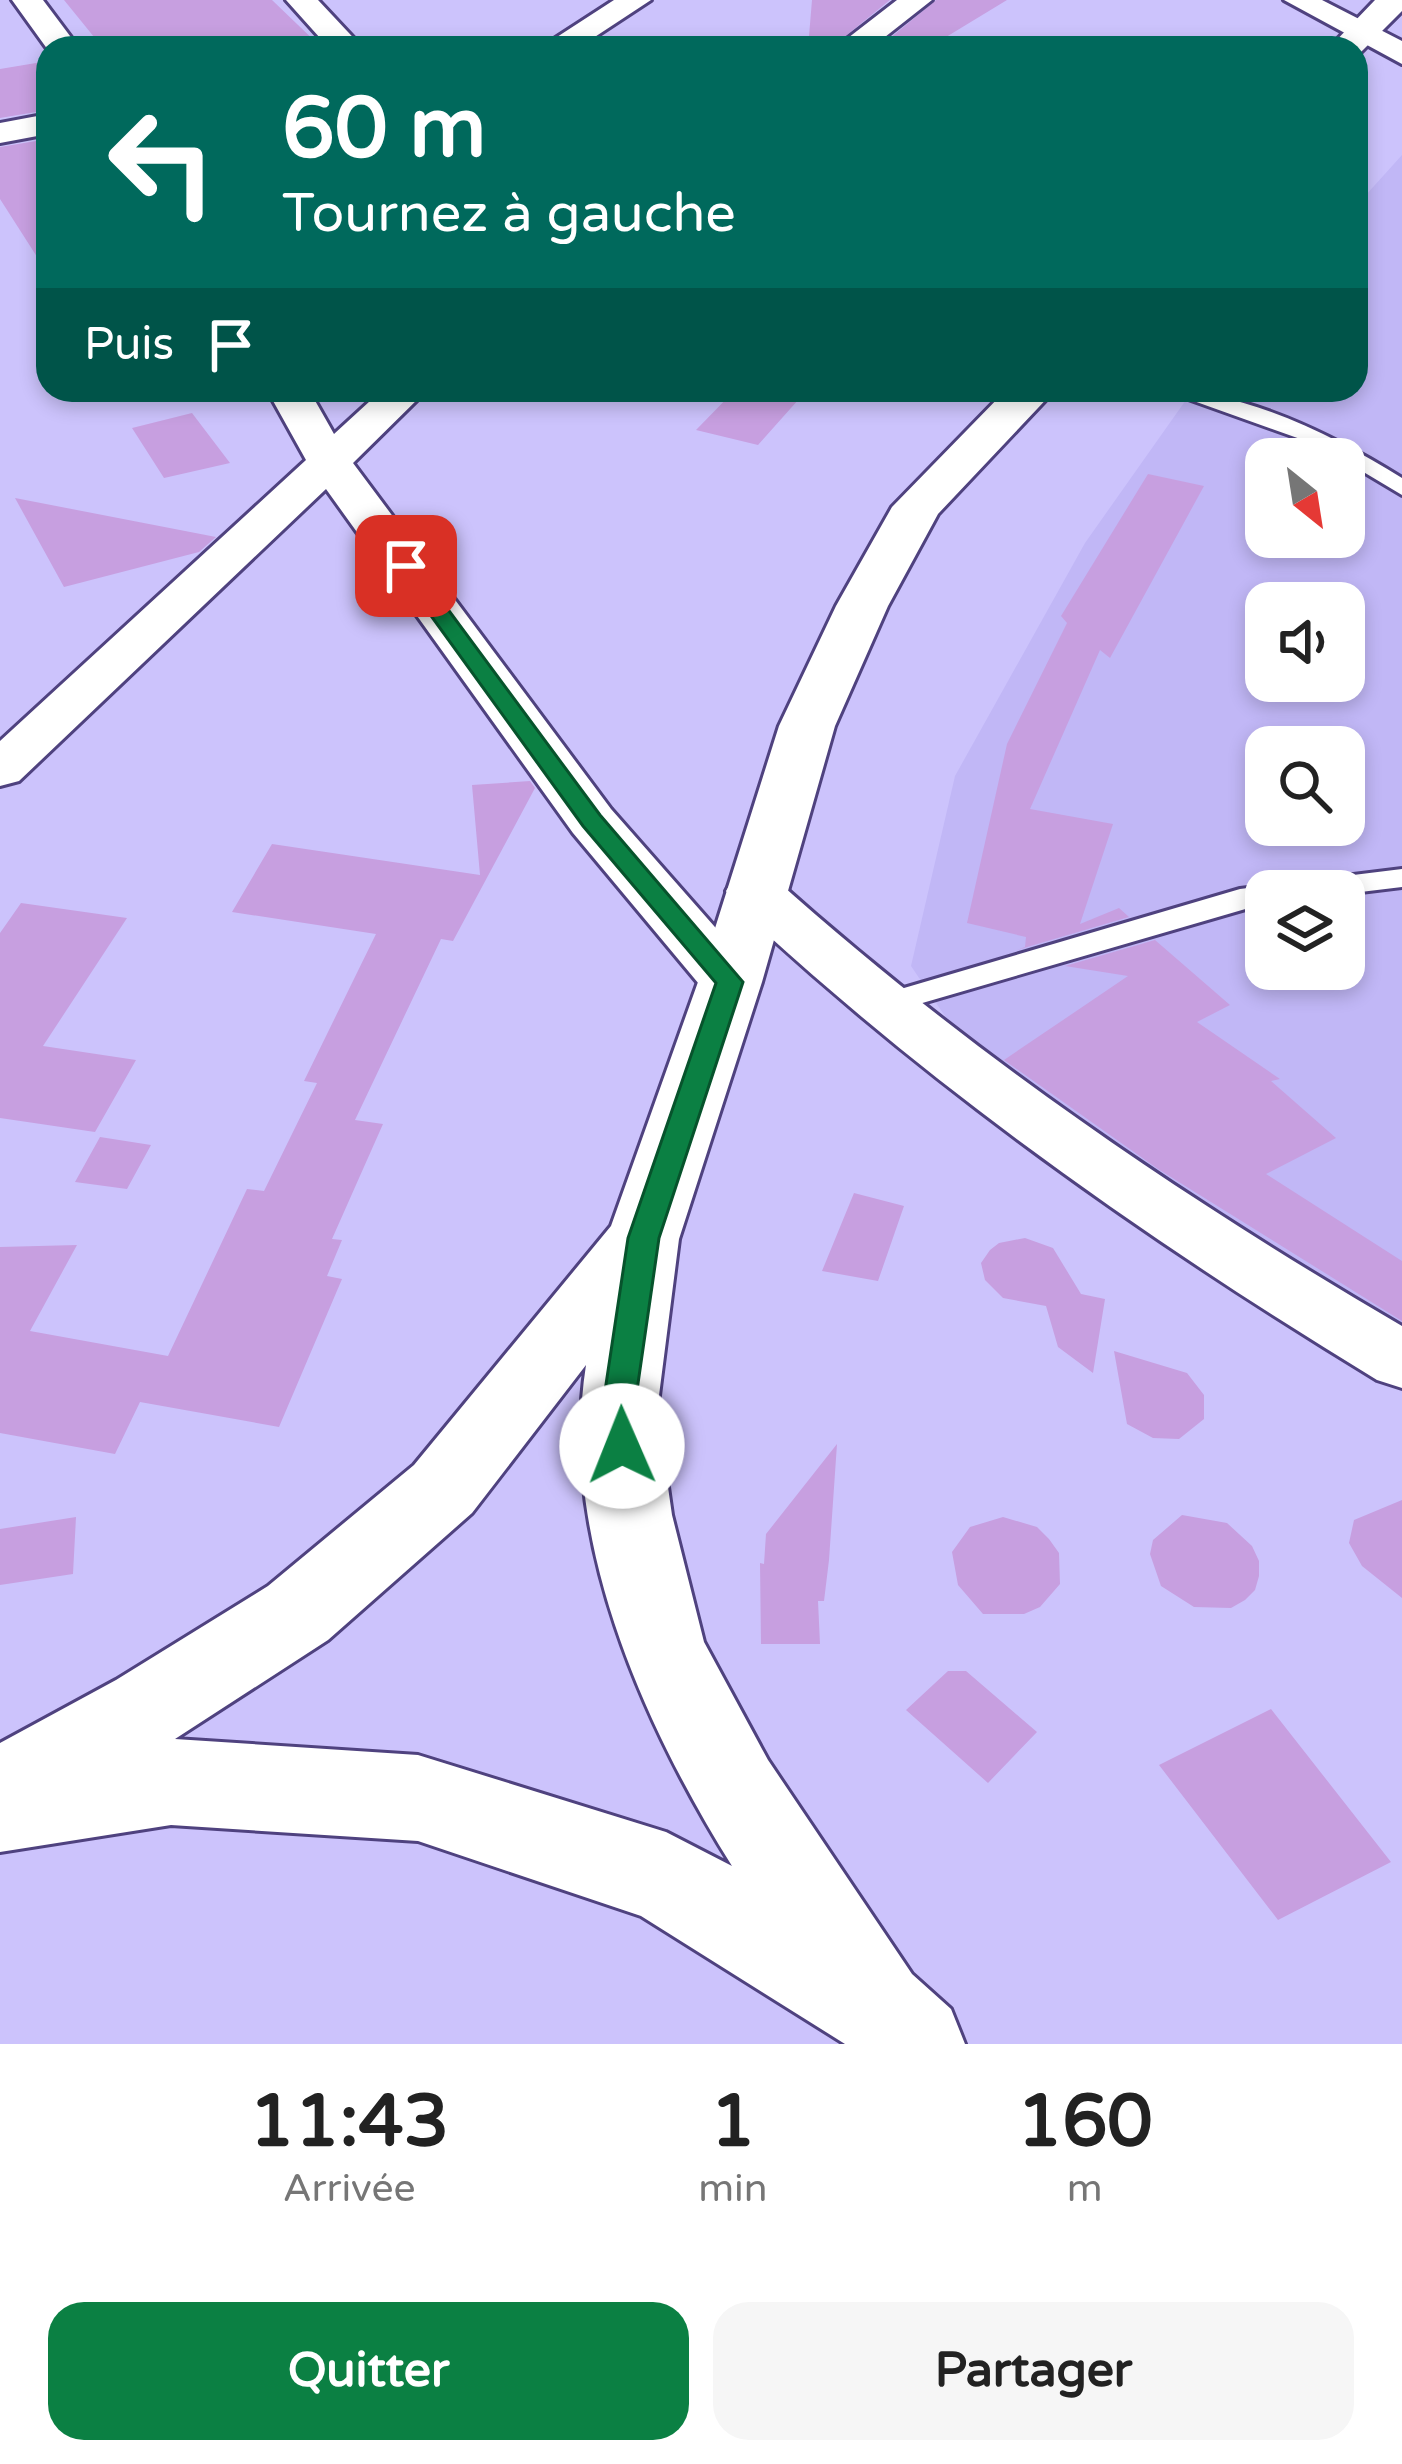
<!DOCTYPE html>
<html lang="fr">
<meta charset="utf-8">
<style>
body{margin:0;font-family:"Varela Round",sans-serif;background:#f6f6f6;color:#222;height:100vh;display:flex;flex-direction:column;font-size:45px;white-space:nowrap}
*{box-sizing:border-box;margin:0}
p{font-size:39px;color:#767676}
.icon{flex:none;width:66px;height:66px;fill:none;stroke:currentColor;stroke-width:2;stroke-linecap:round;stroke-linejoin:round}
.map{position:relative;height:2044px;overflow:hidden}
.sheet{display:flex;flex-direction:column;background:#fff;flex:1}
.sheet>*{flex:none}
.top-card{position:absolute;left:36px;top:36px;width:1332px;height:366px;border-radius:36px;box-shadow:0 6px 18px #0003;background:#00695c;color:#fff;overflow:hidden}
.needle{width:78px;rotate:150deg}
.tools{position:absolute;left:1245px;top:438px;display:grid;gap:24px}
.tools a{display:grid;place-items:center;width:120px;height:120px;border-radius:24px;background:#fff;box-shadow:0 6px 18px #0003;font-size:60px}
.pin{position:absolute;display:grid;place-items:center;width:102px;height:102px;color:#fff;margin:-51px;border-radius:24px;box-shadow:0 6px 18px #0006}
.me{position:absolute;width:132px;margin:-66px;rotate:359deg;stroke-linejoin:round;filter:drop-shadow(0 0 9px #0008)}
.turn{display:flex;align-items:center;gap:42px;height:252px;padding:0 48px;font-size:54px}
.turn .icon{width:156px;height:156px;stroke-width:2.5}
.turn b{display:block;font-size:84px;line-height:102px}
.then{display:flex;align-items:center;height:114px;padding:0 48px;background:#0003;gap:24px;font-size:45px}
.eta{display:flex;justify-content:space-evenly;align-items:center;height:204px;text-align:center}
.eta b{font-size:72px;font-weight:800;line-height:84px}
.button{display:flex;gap:24px;margin-top:auto;padding:24px 48px}
.button a{flex:1;height:138px;border-radius:36px;background:#0b8043;color:#fff;font-size:48px;font-weight:800;line-height:138px;text-align:center}
.button a+a{background:#f6f6f6;color:#222}
.map>svg:first-child{display:block}
</style>
<div class="map">
<svg width="1402" height="2044" viewBox="0 0 1402 2044">
<rect width="100%" height="100%" fill="#ccc3fc"/>
<path fill="#c1b7f6" fill-rule="evenodd" d="M1402,155V1343L989,1081L911,966L955,776L1085,543L1193,390H1356V206ZM1266,459H1344V537H1266ZM1266,603H1344V681H1266ZM1266,747H1344V825H1266ZM1266,891H1344V969H1266Z"/>
<path fill="#c79fe0" d="M64,0H272L322,48H103Z
M812,0H890L831,48H808Z
M936,0H1007L928,48H878Z
M48,61V110L0,118V69Z
M48,139V274L0,199V147Z
M735,390H807L758,445L696,430Z
M192,413L230,463L164,478L132,428Z
M1148,474L1204,486L1110,658L1100,650L1030,809L1113,824L1080,924L1119,908L1129,917L1017,950L1025,947L1026,937L967,923L1007,744L1067,623L1061,616Z
M15,498L216,537L199,552L64,587Z
M530,781L535,788L453,941L441,939L355,1120L383,1124L332,1239L342,1240L327,1276L342,1279L279,1427L140,1402L115,1454L0,1433V1247L77,1245L30,1331L168,1356L247,1189L264,1191L317,1083L304,1081L376,934L232,912L272,844L480,875L472,785Z
M21,903L127,918L43,1046L136,1060L95,1132L0,1118V933Z
M1155,940L1230,1005L1197,1022L1280,1079L1271,1081L1336,1138L1266,1174L1402,1261V1321L1158,1169L1004,1060L1128,976L1065,966Z
M100,1137L151,1145L127,1189L75,1182Z
M854,1193L904,1206L878,1281L822,1271Z
M1025,1238L1053,1248L1081,1294L1105,1299L1093,1373L1058,1347L1046,1306L1003,1298L985,1280L981,1263L990,1250L999,1243Z
M1114,1351L1187,1373L1204,1395V1419L1179,1439L1153,1438L1127,1424Z
M837,1444L829,1560L824,1601H818L820,1644H761L760,1563L764,1564L766,1534Z
M1402,1500V1598L1362,1566L1349,1543L1354,1520Z
M1182,1515L1227,1523L1252,1546L1259,1561V1576L1255,1590L1245,1600L1231,1608L1194,1607L1161,1586L1150,1554L1153,1540Z
M76,1517L73,1574L0,1585V1529Z
M1003,1517L1037,1527L1049,1539L1059,1553L1060,1584L1040,1607L1024,1614H983L958,1585L952,1552L970,1527Z
M948,1671H966L1037,1732L988,1783L906,1710Z
M1271,1709L1391,1862L1278,1920L1159,1765Z"/>
<g fill="none" stroke-linecap="round" stroke-linejoin="round">
<g stroke="#4f427f" stroke-width="6">
<path id="service" d="M1163,390C1243,390 1335,436 1402,478V495L1320,446Z
M1402,869V887L1344,894L1266,891V903L881,1015L866,1005L870,998L1240,889Z"/>
</g>
<g stroke="#4f427f" stroke-width="6">
<path id="minor" d="M12,0H43L79,48L48,50Z
M286,0H318L363,48H329Z
M614,0H651L578,48H540Z
M897,0H932L871,48H835Z
M1284,0H1322L1402,41V64Z
M48,114V134L0,143V123Z
M267,390H309L334,434L382,390H427L353,463L611,809L751,968L759,982L751,996L730,1002L709,996L573,833L326,489L19,781L0,786V741L306,460Z
M754,873L774,878C967,1051 1178,1195 1402,1326V1388L1377,1380C1147,1240 931,1088 734,904L726,891L734,878Z"/>
</g>
<g stroke="#4f427f" stroke-width="6">
<path id="tertiary" d="M1375,0H1402V11L1358,55L1356,48H1329Z
M1006,390H1055L938,514L888,606L835,726L762,982L679,1239L657,1411L672,1515L704,1642L768,1760L912,1974L951,2009L965,2044H845L641,1916L418,1841L171,1825L0,1852V1743L116,1680L268,1586L414,1465L611,1226L698,982L779,726L836,606L892,507ZM586,1365C559,1536 643,1724 732,1866L666,1832L418,1755L175,1739L328,1640L472,1513Z"/>
</g>
<use href="#service" fill="#fff" fill-rule="evenodd"/>
<use href="#minor" fill="#fff" fill-rule="evenodd"/>
<use href="#tertiary" fill="#fff" fill-rule="evenodd"/>
</g>
<path fill="#0b8043" stroke="#07532c" stroke-width="3" d="M406,560L413,562L600,815L743,982L659,1238L634,1411L639,1446L634,1455L622,1459L611,1455L602,1411L628,1238L716,983L583,826L395,566Z"/>
</svg>
<div class="tools">
<a><svg class="needle" viewBox="-14 -14 28 28"><path d="M0-13l5 13h-10z" fill="#e53935"/><path d="M0 13l5-13h-10z" fill="#767676"/></svg></a>
<a><svg class="icon" aria-label="sound" viewBox="0 0 24 24"><path d="M4 9h4l5-4v14l-5-4H4zM17 9q2 3 0 6"/></svg></a>
<a><svg class="icon" aria-label="search" viewBox="0 0 24 24"><circle cx="10" cy="10" r="6"/><path d="M15 15l6 6"/></svg></a>
<a><svg class="icon" aria-label="layers" viewBox="0 0 24 24"><path d="M12 4l9 5-9 5-9-5zM3 14l9 5 9-5"/></svg></a>
</div>
<div class="pin" style="left:406px;top:566px;background:#d93025"><svg class="icon" aria-label="arrive" viewBox="0 0 24 24"><path d="M6 21V4h12l-3 4 3 4H6"/></svg></div>
<svg class="me" style="left:622px;top:1446px" viewBox="-20 -20 40 40"><circle r="19" fill="#fff"/><path d="M0-13L10 11 0 6-10 11z" fill="#0b8043"/></svg>
<div class="top-card">
<div class="turn"><svg class="icon" aria-label="left" viewBox="0 0 24 24"><path d="M17 20v-9H6M10 6l-5 5 5 5"/></svg><div><b>60 m</b>Tournez à gauche</div></div>
<div class="then">Puis<svg class="icon" aria-label="arrive" viewBox="0 0 24 24"><path d="M6 21V4h12l-3 4 3 4H6"/></svg></div>
</div>
</div>
<section class="sheet">
<div class="eta">
<div><b>11:43</b><p>Arrivée</p></div>
<div><b>1</b><p>min</p></div>
<div><b>160</b><p>m</p></div>
</div>
<div class="button"><a>Quitter</a><a>Partager</a></div>
</section>
